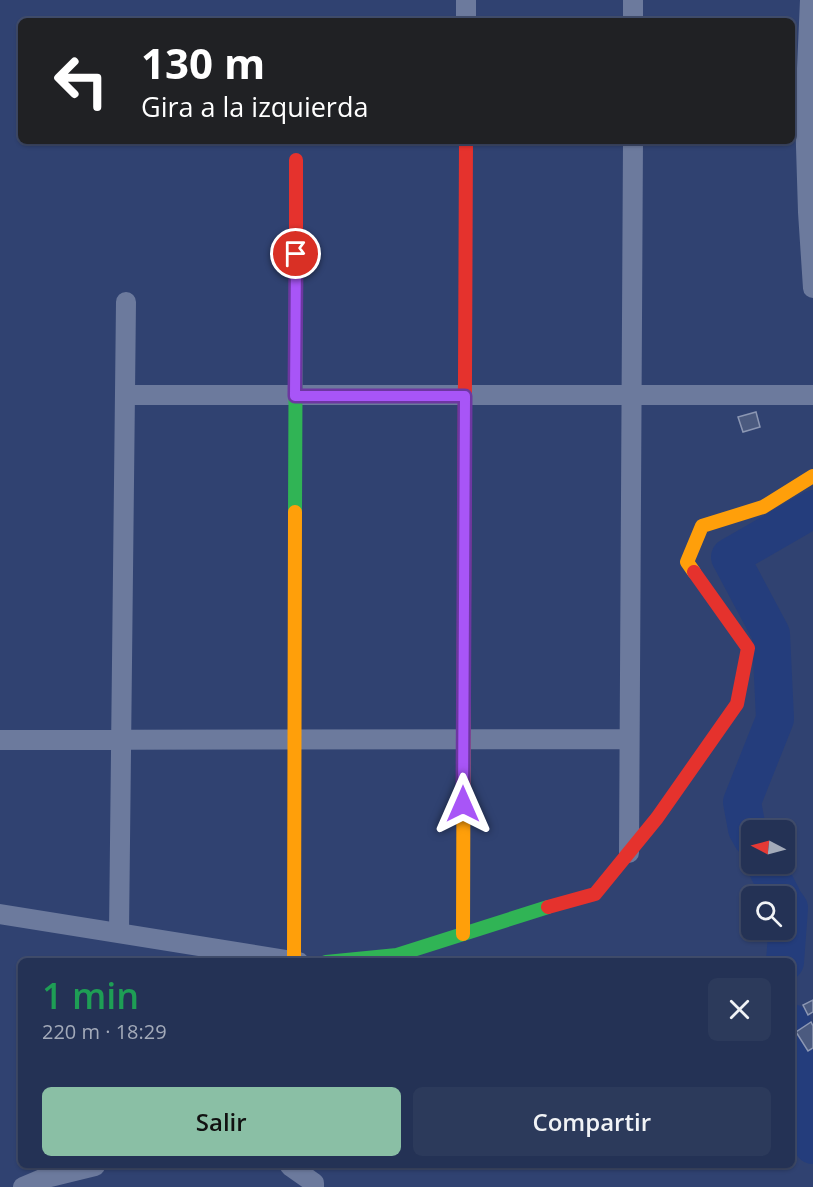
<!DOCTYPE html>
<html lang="es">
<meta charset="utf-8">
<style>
body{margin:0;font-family:"Open Sans",sans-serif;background:#2c3a5b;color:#f1f3f6;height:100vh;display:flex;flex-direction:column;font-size:22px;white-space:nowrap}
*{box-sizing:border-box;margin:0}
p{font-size:20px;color:#a3aab9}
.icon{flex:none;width:33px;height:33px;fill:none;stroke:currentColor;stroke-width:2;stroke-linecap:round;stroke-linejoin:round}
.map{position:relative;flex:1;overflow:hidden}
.drawer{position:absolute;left:18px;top:958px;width:777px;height:210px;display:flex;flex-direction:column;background:#243255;border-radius:9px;box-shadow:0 2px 4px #0004,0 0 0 2px #414d6c}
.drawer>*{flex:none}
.top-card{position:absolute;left:18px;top:18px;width:777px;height:126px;border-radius:9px;box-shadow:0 2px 4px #0004,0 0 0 2px #414d6c;background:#202124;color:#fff;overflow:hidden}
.needle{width:39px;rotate:276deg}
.fabs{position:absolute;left:741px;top:820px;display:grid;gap:12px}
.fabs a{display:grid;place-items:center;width:54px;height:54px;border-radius:9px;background:#243255;box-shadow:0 2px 4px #0004,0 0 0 2px #414d6c;font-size:30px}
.pin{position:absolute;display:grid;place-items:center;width:51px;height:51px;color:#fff;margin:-26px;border:3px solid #fff;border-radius:50%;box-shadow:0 2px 6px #0007}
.me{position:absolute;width:66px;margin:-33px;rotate:0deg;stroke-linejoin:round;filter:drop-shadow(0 0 4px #0008)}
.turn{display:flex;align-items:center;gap:21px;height:126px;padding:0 24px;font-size:27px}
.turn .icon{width:78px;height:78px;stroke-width:2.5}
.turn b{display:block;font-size:42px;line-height:51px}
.round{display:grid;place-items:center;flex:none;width:63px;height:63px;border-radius:9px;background:#2c3a5b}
.overview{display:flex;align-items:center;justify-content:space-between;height:102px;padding:0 24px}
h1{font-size:36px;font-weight:600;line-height:45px;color:#1e9e55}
.primary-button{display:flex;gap:12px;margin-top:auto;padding:12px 24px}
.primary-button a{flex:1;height:69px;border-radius:9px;background:#8abfa5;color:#111;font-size:24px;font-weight:600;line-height:69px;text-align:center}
.primary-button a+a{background:#2c3a5b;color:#f1f3f6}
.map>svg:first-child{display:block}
</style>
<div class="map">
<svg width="813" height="1187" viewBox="0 0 813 1187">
<rect width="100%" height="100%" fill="#304271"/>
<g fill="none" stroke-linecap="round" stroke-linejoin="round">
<path stroke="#243d7c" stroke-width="38" d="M752,838L747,829L742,802L775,719L771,634L730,557L813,509
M765,864L782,897
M784,901L789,908L785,962
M792,1023L804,1114L813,1145"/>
</g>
<path fill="#4b5a7f" stroke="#8c97b3" stroke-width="1.5" d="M756,412L760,427L743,432L738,417Z
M813,1000V1012L808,1015L803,1005Z
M811,1022L813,1026V1048L808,1051L796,1032Z"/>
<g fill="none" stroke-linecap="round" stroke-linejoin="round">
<path stroke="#6c7a9d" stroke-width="20" d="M810,0L805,114L808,212L813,288
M466,21V0
M633,21V0
M125,395H813
M0,740L629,739
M629,853L633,141
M0,914L299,962
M119,932L126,302
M290,1166L314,1183V1187
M23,1187L42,1179L95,1166"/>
<path stroke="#30b455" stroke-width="14" d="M295,512L296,275
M326,962L397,955L548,907"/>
<path stroke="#ff9f0a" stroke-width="14" d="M694,572L687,562L702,526L763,507L813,476
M463,934L464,609
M294,961L295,512"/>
<path stroke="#e5322d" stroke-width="14" d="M296,275V160
M464,609L466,141
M548,907L595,894L657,818L737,704L748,648L694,572"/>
</g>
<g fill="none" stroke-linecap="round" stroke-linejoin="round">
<g stroke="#6d37a1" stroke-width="15">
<path id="route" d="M296,254L295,396H465L463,804"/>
</g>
<use href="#route" stroke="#a855f7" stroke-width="10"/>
</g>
</svg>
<div class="fabs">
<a><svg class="needle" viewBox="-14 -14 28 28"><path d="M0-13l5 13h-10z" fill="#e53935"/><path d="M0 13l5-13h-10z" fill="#a3aab9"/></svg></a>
<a><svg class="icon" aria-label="search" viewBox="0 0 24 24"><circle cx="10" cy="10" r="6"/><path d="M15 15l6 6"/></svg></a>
</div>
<div class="pin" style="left:296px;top:254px;background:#d93025"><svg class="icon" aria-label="arrive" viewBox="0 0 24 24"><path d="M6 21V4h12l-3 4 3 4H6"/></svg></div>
<svg class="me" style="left:463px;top:804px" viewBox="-20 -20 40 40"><path d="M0-17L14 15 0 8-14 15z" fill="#a855f7" stroke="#fff" stroke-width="4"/></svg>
<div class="top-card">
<div class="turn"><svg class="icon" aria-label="left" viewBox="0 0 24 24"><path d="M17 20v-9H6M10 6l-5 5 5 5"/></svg><div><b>130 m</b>Gira a la izquierda</div></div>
</div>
<section class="drawer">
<div class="overview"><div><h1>1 min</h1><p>220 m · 18:29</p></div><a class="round"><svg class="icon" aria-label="close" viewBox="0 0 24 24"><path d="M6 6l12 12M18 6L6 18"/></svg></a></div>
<div class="primary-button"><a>Salir</a><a>Compartir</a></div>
</section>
</div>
